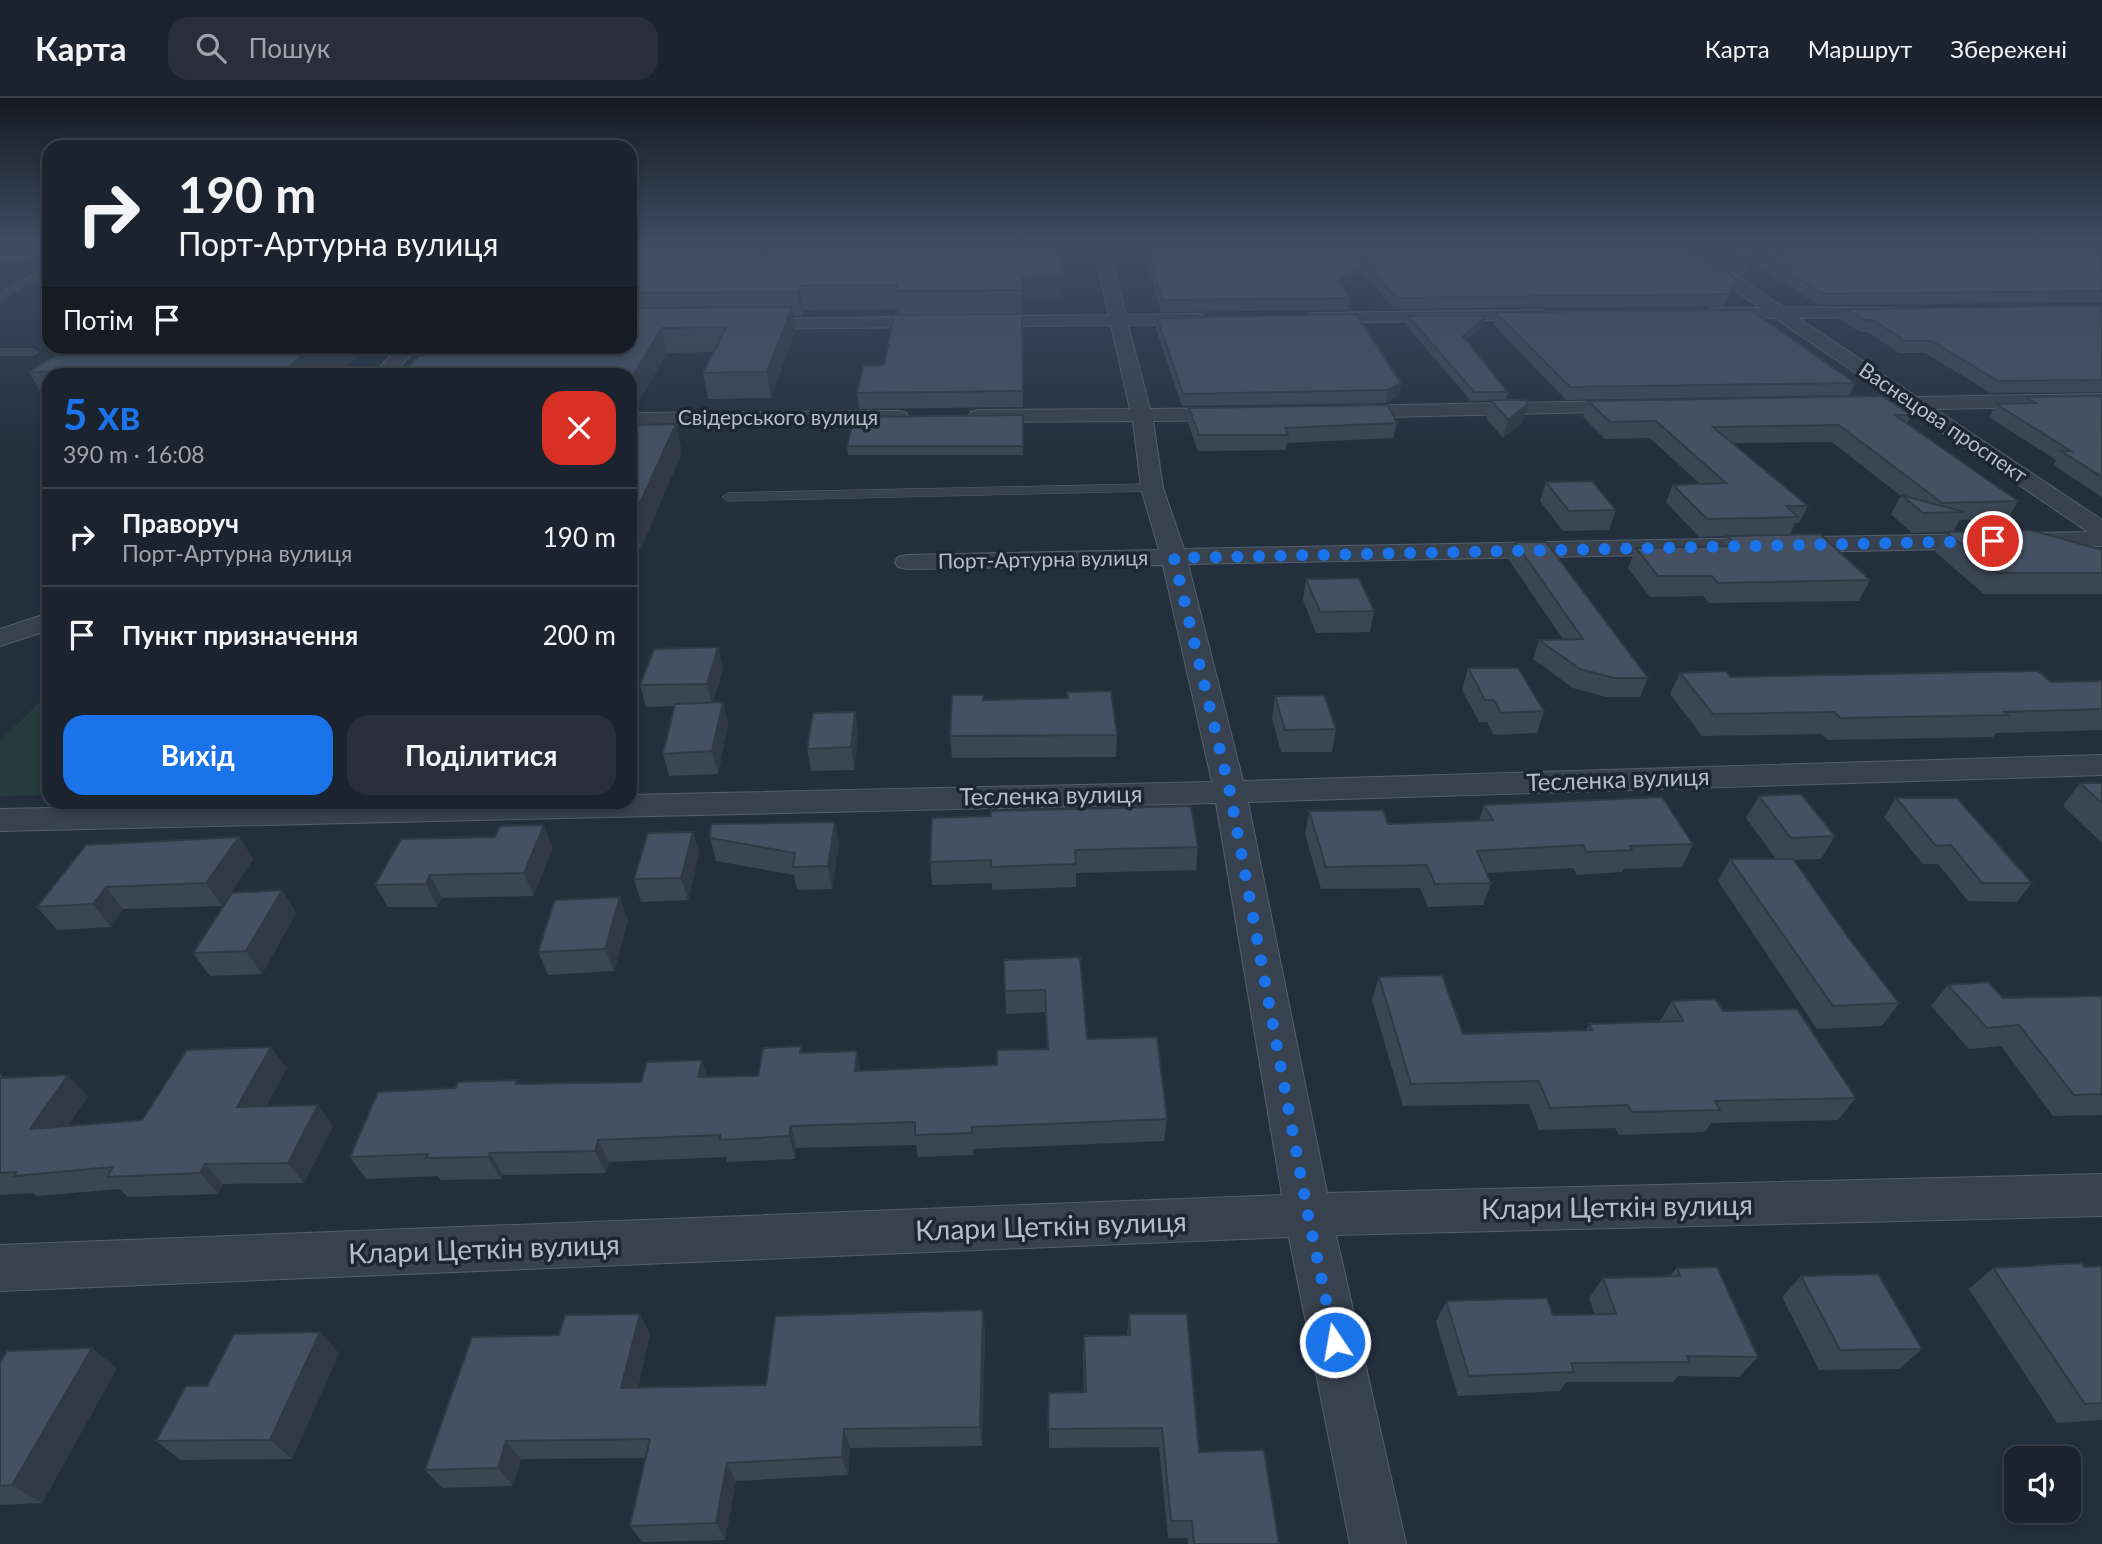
<!DOCTYPE html>
<html lang="uk">
<meta charset="utf-8">
<style>
body{margin:0;font-family:Lato,sans-serif;background:#282f3a;color:#f1f3f6;height:100vh;display:flex;flex-direction:column;font-size:26px;white-space:nowrap}
*{box-sizing:border-box;margin:0}
p{font-size:23px;color:#a0a4aa}
.icon{flex:none;width:38px;height:38px;fill:none;stroke:currentColor;stroke-width:2;stroke-linecap:round;stroke-linejoin:round}
.map{position:relative;flex:1;overflow:hidden}
.drawer{position:absolute;left:42px;top:270px;width:595px;height:441px;display:flex;flex-direction:column;background:#1b232e;border-radius:21px;box-shadow:0 4px 10px #0003,0 0 0 2px #39404a}
.drawer>*{flex:none}
.guide{position:absolute;left:42px;top:42px;width:595px;height:214px;border-radius:21px;box-shadow:0 4px 10px #0003,0 0 0 2px #39404a;background:#1b232e;color:#f1f3f6;overflow:hidden}
.controls{position:absolute;left:2004px;top:1348px;display:grid;gap:14px}
.controls a{display:grid;place-items:center;width:77px;height:77px;border-radius:14px;background:#1b232e;box-shadow:0 4px 10px #0003,0 0 0 2px #39404a;font-size:35px}
.pin{position:absolute;display:grid;place-items:center;width:60px;height:60px;color:#fff;margin:-30px;border:4px solid #fff;border-radius:50%;box-shadow:0 2px 7px #0007}
.me{position:absolute;width:77px;margin:-38px;rotate:348deg;stroke-linejoin:round;filter:drop-shadow(0 0 5px #0008)}
.turn{display:flex;align-items:center;gap:24px;height:147px;padding:0 21px;font-size:32px}
.turn .icon{width:91px;height:91px;stroke-width:2.5}
.turn b{display:block;font-size:49px;line-height:60px}
.then{display:flex;align-items:center;height:66px;padding:0 21px;background:#0003;gap:14px;font-size:26px}
.round{display:grid;place-items:center;flex:none;width:74px;height:74px;border-radius:21px;background:#282f3a}
.head{display:flex;align-items:center;justify-content:space-between;height:119px;padding:0 21px}
h1{font-size:42px;font-weight:700;line-height:52px;color:#1a73e8}
.cta{display:flex;gap:14px;margin-top:auto;padding:14px 21px}
.cta a{flex:1;height:80px;border-radius:21px;background:#1a73e8;color:#fff;font-size:28px;font-weight:700;line-height:80px;text-align:center}
.cta a+a{background:#282f3a;color:#f1f3f6}
ul{padding:0;list-style:none}
li{display:flex;align-items:center;gap:21px;height:98px;padding:0 21px;border-top:2px solid #39404a}
li div{flex:1}
li b{display:block;font-size:26px}
li em{font-style:normal}
header{display:flex;align-items:center;gap:42px;box-sizing:border-box;height:98px;padding:0 35px;background:#1b232e;border-bottom:2px solid #39404a}
header strong{font-size:33px}
nav{display:flex;gap:38px;margin-inline-start:auto;font-size:24px}
.search{width:490px;height:63px;background:#282f3a;display:flex;align-items:center;gap:18px;box-sizing:border-box;padding:0 24px;border-radius:21px;color:#a0a4aa;font-size:26px}
.map>svg:first-child{display:block}
</style>
<header>
<strong>Карта</strong>
<div class="search"><svg class="icon" aria-label="search" viewBox="0 0 24 24"><circle cx="10" cy="10" r="6"/><path d="M15 15l6 6"/></svg>Пошук</div>
<nav><a>Карта</a><a>Маршрут</a><a>Збережені</a></nav>
</header>
<div class="map">
<svg width="2102" height="1446" viewBox="0 0 2102 1446">
<rect width="100%" height="100%" fill="#242f3e"/>
<path fill="#263c3f" d="M49,595V697L0,698V643Z"/>
<g fill="none" stroke-linecap="round" stroke-linejoin="round">
<g stroke="#565f6c" stroke-width="1">
<path id="lane" d="M49,153V157L0,163V159Z
M49,169V174L0,202V195Z
M0,251H33L38,254L33,257H0Z
M1152,386L1158,390L1156,393L728,403L722,399L728,395Z"/>
</g>
<g stroke="#565f6c" stroke-width="2">
<path id="street" d="M1014,147H1197L1198,150L1191,154L1110,155L1126,217L1200,216L1209,221L1200,226L1128,227L1150,311L1235,310L1242,312L1245,316L1242,320L1235,322L1153,323L1163,390L1184,451L2088,434L1908,311L1842,310L1839,306L1842,302L1891,299L1775,220L1706,219L1703,215L1712,210H1760L1672,147H1690L1783,209L1896,210L1899,214L1890,219L1798,220L1917,299L2102,296V308L1935,311L2102,422V448L1188,466L1243,683L2102,657V677L1248,704L1327,1095L2102,1076V1118L1336,1137L1406,1446H1350L1289,1139L0,1193V1147L1282,1097L1216,705L0,733V711L332,704H630V697L1212,684L1163,467L907,471L898,469L895,464L898,459L907,457L1159,452L1141,390L1133,323L978,324L971,322L968,318L971,314L978,312L1130,311L1111,227L750,231L741,226L750,221L1109,217L1095,156L1009,155L1006,152Z
M1540,212L1546,213L1549,217L1546,221L1313,225L1304,220L1313,215Z
M400,248H420L392,276H373Z
M1631,303L1638,305L1641,309L1638,313L1345,320L1338,318L1335,314L1338,310L1345,308Z
M899,313L906,315L909,319L906,323L630,327V315Z
M49,515V532L0,548V531Z"/>
</g>
<g stroke="#565f6c" stroke-width="2">
<path id="secondary" d="M0,147H13L0,155Z"/>
</g>
<use href="#lane" fill="#38414e" fill-rule="evenodd"/>
<use href="#street" fill="#38414e" fill-rule="evenodd"/>
<use href="#secondary" fill="#465061" fill-rule="evenodd"/>
</g>
<path fill="#3b4654" d="M630,147H1060L1062,199L1022,202V215L898,217L897,211L803,212L801,218H793L795,233L771,300L708,301L703,275L713,254L667,255L634,312L630,248Z
M1145,147H1688L1732,193L1725,208L1394,211L1362,174L1342,189L1350,200L1348,212L1161,214L1145,157Z
M1695,147H2102V204L1818,207L1752,164L1742,179Z
M2102,208V294L1991,295L1925,255H1899L1868,234H1860L1841,222L1846,211Z
M1495,214L1855,285L1849,297L1566,302L1493,226Z
M1022,216L1023,309L859,311L857,295L884,267Z
M1408,218L1484,226L1466,242L1508,294L1506,302L1523,324L1503,340L1486,320L1491,303H1471L1406,227Z
M1157,220L1401,285L1399,297L1386,305L1182,308L1156,231Z
M49,248H383L374,257H359L337,276H49V308L29,274L55,258Z
M2102,298V399L2053,367L2056,362L1989,319L1996,306L2022,305L2026,299Z
M1588,303L1911,317L1907,325L2018,403L2008,421L1960,422L1953,434L2102,452V496H1984L1935,454L1946,434L1912,435L1891,416L1901,398L1832,344L1732,345L1808,408L1799,425H1795L1790,437L1870,482L1859,503L1709,505L1703,498L1650,499L1628,470L1636,450L1722,449L1727,438L1699,439L1666,404L1673,387L1700,386L1650,340L1605,341L1583,319Z
M1189,310L1397,325L1393,340L1287,345L1285,352L1198,353L1188,325Z
M1023,317V357H848L847,348Z
M630,327L682,354L641,450H630Z
M1546,384L1616,412L1609,432L1563,433L1540,403Z
M1515,444L1648,580L1640,599H1606L1573,590L1533,561L1539,542L1563,541L1509,462Z
M1306,481L1374,513L1370,534L1316,535L1303,502Z
M718,549L723,571L713,604L728,625L718,676L669,678L663,656L675,608L646,609L640,587Z
M1468,570L1544,613L1537,635L1494,637L1487,624H1479L1462,592Z
M1680,575L1730,579L2051,584L2102,583V632L1996,635L1993,639L1828,642L1822,636L1702,638L1670,596Z
M1067,594L1117,637L1116,659L952,660L950,638L983,602L1067,600Z
M1275,598L1336,631L1332,654H1281L1272,620Z
M855,614L858,636L854,672L811,673L807,651Z
M2080,685H2102V745L2063,708Z
M1759,698L1835,738L1821,761L1794,762L1850,842L1899,905L1882,928L1817,931L1718,783L1730,761H1776L1746,720Z
M1896,700L2032,785L2017,804L1968,803L1938,766H1923L1884,719Z
M1484,707L1693,746L1682,769L1624,771L1622,774L1577,777L1573,770L1487,775L1491,785L1483,807L1428,809L1420,790L1321,791L1305,736L1309,713L1388,726L1479,723Z
M932,720L1198,749L1196,772L1076,775V789L992,792V785L932,787L930,764Z
M693,734L699,756L688,802L641,804L634,781Z
M239,739L253,761L222,808L123,811L111,829L57,832L37,809Z
M710,740L839,746L832,791L797,792L794,777L716,763Z
M553,750L533,798L442,800L437,809H388L375,787Z
M282,792L296,815L262,876L210,878L193,855Z
M628,822L614,873L548,877L538,854Z
M1080,859L1087,941L1167,1021L1164,1043L973,1051V1057L918,1059L916,1047L796,1050L795,1061L727,1064L726,1059L609,1064L606,1075L503,1077L501,1081L441,1082L438,1078L366,1081L350,1059L455,990L520,986L641,984L707,979L758,978L802,955L861,973L997,967L1047,951L1045,914L1006,916L1004,862Z
M1379,879L1463,936L1586,932L1589,926L1660,923L1672,903L1723,913L1856,1000L1838,1022L1711,1025L1705,1034L1619,1037L1615,1030L1539,1032L1529,1006L1403,1008L1372,902Z
M1948,887L2003,900L2102,898V1017L2053,1018L2001,948L1969,951L1931,908Z
M287,970L266,1008L333,1028L304,1085L223,1086L218,1096L128,1099L120,1091L37,1098L33,1095L0,1097V976L4,980L88,998L68,1028L142,1022Z
M2102,1168V1322L2057,1325L1969,1191L1993,1170Z
M1677,1170L1758,1259L1739,1279L1678,1278L1673,1284H1566L1560,1293L1458,1298L1436,1224L1446,1203L1553,1217H1595L1589,1200L1603,1180L1670,1178Z
M1801,1178L1922,1251L1899,1271L1819,1272L1782,1199Z
M1129,1216L1199,1354L1279,1446H1188V1440H1168L1159,1349L1049,1350V1295L1084,1294L1083,1258L1084,1238L1127,1237Z
M985,1232L982,1348L850,1350L848,1377L736,1383L725,1442L642,1444L630,1428L645,1360L521,1361L513,1388L442,1390L425,1372L650,1236L638,1289L766,1287Z
M339,1255L292,1361L181,1362L156,1343L207,1288Z
M0,1264L117,1270L42,1405L0,1407Z"/>
<path fill="#303945" d="M1756,153L1752,164L1742,179L1746,168Z
M1364,163L1362,174L1336,194L1338,183Z
M1063,176L1062,199L1022,202V179Z
M1737,182L1732,193L1725,208L1729,196Z
M800,188L803,212L801,218L798,194Z
M792,209L795,233L771,300L767,274Z
M1486,218L1484,226L1461,246L1463,238Z
M662,230L667,255L634,312L630,313V282Z
M313,248H355L359,257L337,276H280Z
M371,248H383L374,257Z
M1401,285L1399,297L1386,305L1388,292Z
M1528,306L1523,324L1503,340L1508,322Z
M676,326L682,354L641,450L633,420Z
M718,549L723,571L712,607L707,586Z
M723,604L728,625L718,676L712,653Z
M855,614L858,636L854,672L851,649Z
M835,724L839,746L832,791L828,768Z
M544,727L553,750L533,798L524,775Z
M693,734L699,756L688,802L681,780Z
M239,739L253,761L222,808L206,785Z
M430,777L442,800L437,809L426,786Z
M106,789L123,811L111,829L93,806Z
M282,792L296,815L262,876L246,853Z
M620,799L628,822L614,873L605,851Z
M271,949L287,970L254,1030L237,1009Z
M857,953L861,976L855,973Z
M702,962L709,984L698,979Z
M68,977L88,998L52,1052L30,1031Z
M318,1007L333,1028L304,1085L288,1065Z
M791,1028L796,1050L795,1061L789,1038Z
M598,1042L609,1064L606,1075L595,1053Z
M490,1055L503,1077L501,1081L488,1059Z
M205,1066L223,1086L218,1096L200,1075Z
M983,1212L985,1232L982,1348L980,1329Z
M640,1216L650,1236L633,1309L621,1290Z
M320,1234L339,1255L292,1361L270,1342Z
M92,1250L117,1270L42,1405L12,1387Z
M844,1331L850,1350L848,1377L842,1359Z
M506,1343L521,1361L513,1388L498,1370Z
M727,1365L736,1383L725,1442L716,1425Z"/>
<path fill="#455162" stroke="#303945" stroke-width="2" d="M630,147H1060L1063,176L1022,179V192L896,193L897,187L800,188L798,194L630,195Z
M1146,147H1688L1737,182L1729,196L1396,200L1364,163L1338,183L1350,200L1162,202Z
M1715,147H2102V193L1823,196L1756,153L1746,168Z
M2102,208V282L1998,283L1932,243H1905L1873,222H1865L1846,211Z
M792,209L767,274L703,275L726,229L662,230L630,282V276H401L419,258H423L432,248H630V210Z
M1751,212L1855,285L1570,289L1495,214Z
M1022,216L1023,293L857,295L863,268L884,267L894,217Z
M1356,216L1401,285L1388,292L1183,296L1157,220Z
M1408,218H1486L1463,238L1508,294H1474Z
M71,248H313L280,276H238L245,271L29,274Z
M1882,298L1911,317H1895L2018,403L1942,405L1839,327L1713,329L1808,408H1786L1798,419L1707,421L1673,387L1726,385L1656,323L1610,324L1588,303Z
M2102,298V379L2061,353H2071L1996,306L2036,305L2026,299Z
M1491,302H1525L1528,306L1508,322Z
M1388,307L1397,325L1285,330L1288,337H1199L1189,310Z
M1023,317V348H847L854,319Z
M676,326L633,420H630V327Z
M1592,383L1616,412L1569,413L1546,384Z
M1901,397L1964,414L1923,415Z
M2030,432L2102,452V475H1997L1946,434Z
M1820,436L1870,482L1718,485L1712,478H1658L1636,450L1737,448L1727,438Z
M1515,444H1546L1648,580H1614L1580,571L1539,542L1583,541Z
M1359,480L1374,513L1320,514L1306,481Z
M718,549L707,586L640,587L654,551Z
M1468,570H1518L1544,613L1501,615L1494,602H1485Z
M1726,573L1730,579L2038,573L2051,584L2102,583V611L2004,614L2008,617L1840,620L1835,614L1713,616L1680,575Z
M1111,593L1117,637L950,638L952,597H983V602L1068,600L1067,594Z
M1324,597L1336,631L1285,632L1275,598Z
M723,604L712,653L663,656L675,606Z
M855,614L851,649L807,651L813,615Z
M2080,685H2102V705Z
M1801,696L1835,738L1791,740L1759,698Z
M1662,699L1693,746L1630,748L1632,752L1586,754L1583,747L1477,753L1491,785L1435,786L1427,767L1326,769L1309,713L1383,712L1388,726L1493,722L1484,707Z
M1896,700H1957L2032,785H1982L1951,747L1936,748Z
M1191,708L1198,749L1075,752L1076,766L991,769V762L930,764L932,720L991,718V713Z
M835,724L828,768L793,769L795,755L710,740L711,726Z
M544,727L524,775L430,777L426,786L375,787L401,741L495,739L500,728Z
M693,734L681,780L634,781L648,735Z
M239,739L206,785L106,789L93,806L37,809L86,747Z
M1730,761H1793L1850,842L1899,905L1833,908Z
M282,792L246,853L193,855L232,795Z
M620,799L605,851L538,854L555,802Z
M1080,859L1087,941L1157,939L1167,1021L972,1029V1035L915,1037V1024L791,1028L789,1038L720,1042V1037L598,1042L595,1053L490,1055L488,1059L426,1060L428,1056L350,1059L378,994L455,990L458,984L517,982L516,986L641,984L647,964L702,962L698,979L758,978L763,950L801,948L800,955L857,953L855,973L997,967V952L1048,951L1045,892L1005,893L1004,862Z
M1442,877L1463,936L1592,932L1589,926L1683,923L1672,903L1715,901L1723,913L1797,911L1856,1000L1715,1003L1720,1012L1632,1014L1628,1007L1550,1010L1539,983L1411,986L1379,879Z
M1988,884L2003,900L2102,898V996L2074,997L2019,927L1987,930L1948,887Z
M271,949L237,1009L318,1007L288,1065L205,1066L200,1075L107,1079L113,1069L14,1078L16,1074L0,1075V980L68,977L30,1031L142,1022L187,952Z
M2081,1165L2084,1169L2102,1168V1305L2085,1306L1993,1170Z
M1717,1169L1758,1259L1687,1258L1690,1264L1571,1265L1574,1274L1469,1278L1446,1203L1547,1200L1553,1217L1616,1216L1603,1180L1680,1178L1677,1170Z
M1878,1176L1922,1251L1840,1252L1801,1178Z
M983,1212L980,1329L844,1331L842,1359L727,1365L716,1425L630,1428L650,1341L506,1343L498,1370L425,1372L472,1239L559,1237L565,1217L640,1216L621,1290L766,1287L775,1218Z
M1129,1216H1187L1199,1354L1264,1352L1279,1446H1194L1192,1423H1171L1162,1330L1048,1331L1049,1295L1086,1294L1084,1238L1130,1237Z
M320,1234L270,1342L156,1343L186,1288H207L234,1236Z
M92,1250L12,1387L0,1388V1264L7,1253Z"/>
<linearGradient id="sky" x2="0" y2="1"><stop stop-color="#141a22"/><stop offset="0.42" stop-color="#3f4d63"/><stop offset="1" stop-color="#3f4d63" stop-opacity="0"/></linearGradient>
<rect width="2102" height="350" fill="url(#sky)"/>
<g fill="none" stroke-linecap="round" stroke-linejoin="round">
<path stroke="#1a73e8" stroke-width="12" stroke-dasharray="0 21.6" d="M1335,1244L1308,1117L1230,694L1174,460L1993,443"/>
</g>
<g text-anchor="middle" stroke-width="7" stroke-linejoin="round" paint-order="stroke">
<g font-size="21" fill="#b4bcc9" stroke="#1d2633">
<text x="778" y="327">Свідерського вулиця</text>
<text transform="translate(1943 325) rotate(34)" y="7">Васнецова проспект</text>
<text transform="translate(1043 462) rotate(-1)" y="7">Порт-Артурна вулиця</text>
</g>
<g font-size="24" fill="#b4bcc9" stroke="#1d2633">
<text transform="translate(1618 682) rotate(-2)" y="8">Тесленка вулиця</text>
<text transform="translate(1051 698) rotate(-1)" y="8">Тесленка вулиця</text>
</g>
<g font-size="28" fill="#b4bcc9" stroke="#1d2633">
<text transform="translate(1617 1109) rotate(-1)" y="10">Клари Цеткін вулиця</text>
<text transform="translate(1051 1128) rotate(-2)" y="10">Клари Цеткін вулиця</text>
<text transform="translate(484 1151) rotate(-2)" y="10">Клари Цеткін вулиця</text>
</g>
</g>
</svg>
<div class="controls">
<a><svg class="icon" aria-label="sound" viewBox="0 0 24 24"><path d="M4 9h4l5-4v14l-5-4H4zM17 9q2 3 0 6"/></svg></a>
</div>
<div class="pin" style="left:1993px;top:443px;background:#d93025"><svg class="icon" aria-label="arrive" viewBox="0 0 24 24"><path d="M6 21V4h12l-3 4 3 4H6"/></svg></div>
<svg class="me" style="left:1335px;top:1244px" viewBox="-20 -20 40 40"><circle r="17" fill="#1a73e8" stroke="#fff" stroke-width="3"/><path d="M0-11L8 9 0 5-8 9z" fill="#fff"/></svg>
<div class="guide">
<div class="turn"><svg class="icon" aria-label="right" viewBox="0 0 24 24"><path d="M7 20v-9h11M14 6l5 5-5 5"/></svg><div><b>190 m</b>Порт-Артурна вулиця</div></div>
<div class="then">Потім<svg class="icon" aria-label="arrive" viewBox="0 0 24 24"><path d="M6 21V4h12l-3 4 3 4H6"/></svg></div>
</div>
<section class="drawer">
<div class="head"><div><h1>5 хв</h1><p>390 m · 16:08</p></div><a class="round" style="background:#d93025;color:#fff"><svg class="icon" aria-label="close" viewBox="0 0 24 24"><path d="M6 6l12 12M18 6L6 18"/></svg></a></div>
<ul>
<li><svg class="icon" aria-label="right" viewBox="0 0 24 24"><path d="M7 20v-9h11M14 6l5 5-5 5"/></svg><div><b>Праворуч</b><p>Порт-Артурна вулиця</p></div><em>190 m</em></li>
<li><svg class="icon" aria-label="arrive" viewBox="0 0 24 24"><path d="M6 21V4h12l-3 4 3 4H6"/></svg><div><b>Пункт призначення</b></div><em>200 m</em></li>
</ul>
<div class="cta"><a>Вихід</a><a>Поділитися</a></div>
</section>
</div>
